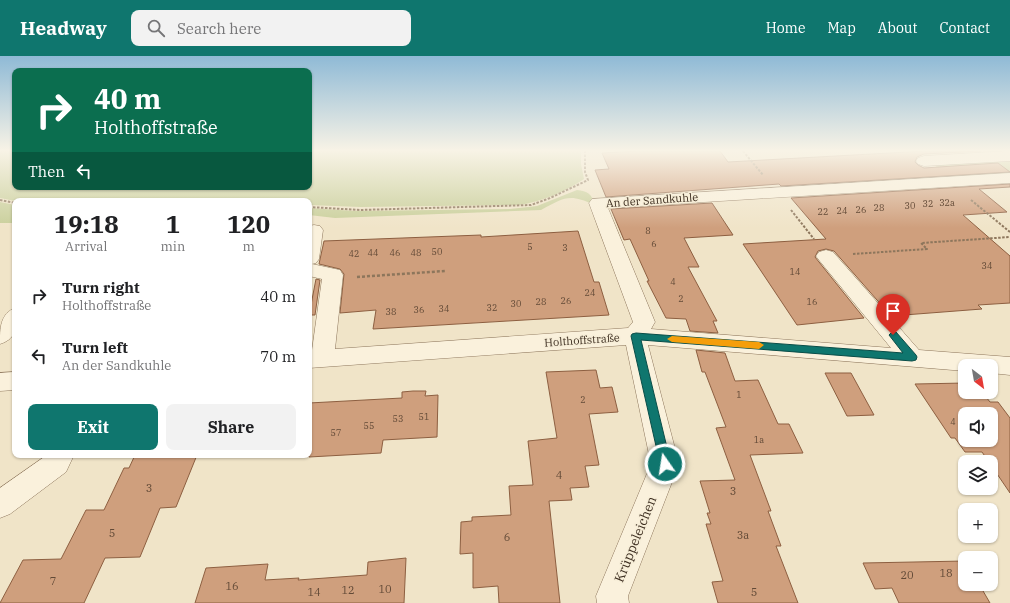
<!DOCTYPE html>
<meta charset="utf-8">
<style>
body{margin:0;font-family:"IBM Plex Serif",serif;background:#f2f2f2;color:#202124;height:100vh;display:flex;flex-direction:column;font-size:15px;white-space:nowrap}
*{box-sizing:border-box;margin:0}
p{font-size:13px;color:#757577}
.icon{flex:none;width:22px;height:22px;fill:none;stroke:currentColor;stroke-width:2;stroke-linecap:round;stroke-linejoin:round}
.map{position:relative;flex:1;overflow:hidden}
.details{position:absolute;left:12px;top:142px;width:300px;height:260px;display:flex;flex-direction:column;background:#fff;border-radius:8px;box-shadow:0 1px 3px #0004}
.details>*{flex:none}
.guide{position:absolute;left:12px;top:12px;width:300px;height:122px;border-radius:8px;box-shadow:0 1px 3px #0004;background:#0b6e4f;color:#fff;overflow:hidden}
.needle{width:26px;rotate:149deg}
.tools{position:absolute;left:958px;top:303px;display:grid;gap:8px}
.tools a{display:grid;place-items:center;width:40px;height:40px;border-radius:8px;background:#fff;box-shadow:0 1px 3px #0004;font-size:20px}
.pin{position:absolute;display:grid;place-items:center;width:34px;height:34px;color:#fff;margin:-41px -17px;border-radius:50% 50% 50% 0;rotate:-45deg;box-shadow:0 0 4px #0007}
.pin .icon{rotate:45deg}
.me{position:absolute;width:44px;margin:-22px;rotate:347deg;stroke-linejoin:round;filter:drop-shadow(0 0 3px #0008)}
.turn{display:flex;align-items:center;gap:14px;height:84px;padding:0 16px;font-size:18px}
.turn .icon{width:52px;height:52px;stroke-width:2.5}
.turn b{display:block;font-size:28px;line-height:34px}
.then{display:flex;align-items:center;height:38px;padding:0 16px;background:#0003;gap:8px;font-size:15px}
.eta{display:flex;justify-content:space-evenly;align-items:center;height:68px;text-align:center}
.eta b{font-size:24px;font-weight:700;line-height:28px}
.button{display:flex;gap:8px;margin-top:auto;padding:8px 16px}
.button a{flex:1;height:46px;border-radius:8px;background:#0f766e;color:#fff;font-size:16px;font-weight:700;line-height:46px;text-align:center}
.button a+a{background:#f2f2f2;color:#202124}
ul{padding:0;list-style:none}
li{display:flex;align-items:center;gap:12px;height:60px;padding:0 16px}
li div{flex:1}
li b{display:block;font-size:15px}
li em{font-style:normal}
header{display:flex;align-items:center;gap:24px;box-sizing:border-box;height:56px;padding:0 20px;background:#0f766e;color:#fff}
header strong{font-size:19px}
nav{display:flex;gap:22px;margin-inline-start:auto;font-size:14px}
.search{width:280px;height:36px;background:#f2f2f2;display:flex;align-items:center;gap:10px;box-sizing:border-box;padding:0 14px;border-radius:8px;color:#757577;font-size:15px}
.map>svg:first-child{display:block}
</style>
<header>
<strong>Headway</strong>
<div class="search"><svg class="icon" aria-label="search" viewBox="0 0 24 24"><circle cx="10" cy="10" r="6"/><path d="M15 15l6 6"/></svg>Search here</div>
<nav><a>Home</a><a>Map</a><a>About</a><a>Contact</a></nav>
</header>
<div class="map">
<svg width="1010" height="547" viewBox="0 0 1010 547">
<rect width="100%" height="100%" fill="#f0e4c8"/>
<path fill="#c9cf9b" d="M0,95H15V131H309V95H581V108L584,123C566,135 542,146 519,149L361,151L309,149V145H15L0,142Z
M1010,102V118L948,121L931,106Z
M577,134C587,135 593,138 594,149C569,137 564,142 541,154L335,162L309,159V152L355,155L510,153L537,150Z
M0,146L15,149V167H0Z"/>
<path fill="#cf9f7d" stroke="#8d5f41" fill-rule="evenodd" d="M638,95H720L728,106L925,95H981L924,98L917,101L915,106L918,109L924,112L998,107L1010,116L781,130L779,128L606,141L595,114L609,113L602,97Z
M1010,128V131L979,133L1007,156L963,159L1010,200V247L978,249L982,253L891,260L834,195L826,193L818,195L815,201L864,262L797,269L743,188L826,183L791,142Z
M712,147L733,179L684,182L699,211H688L717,265H713L718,277L690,275L686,263L666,262L647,225H649L630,183L624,184L611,153Z
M578,175L594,226H599L609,259L373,273L376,254L340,257L344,218L340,213L319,208L324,185L481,179V181Z
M316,223L320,224L315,259H309Z
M696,294L725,297L735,325L758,324L778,368H789L803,397L750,399L771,455H768L781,490H776L798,547H718L712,526L723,525L706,468H711L707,457H710L700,425L735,424L716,372L726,371L705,316H702Z
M596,314L600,332L612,331L618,356L589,358L599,409L585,410L589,431L570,432L572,444L549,445L560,547H499L498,530L473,532V497L460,498L461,466L472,465V461L511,459L509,430L533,429L528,385L557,382L546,316Z
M825,317H851L874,359L847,360Z
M965,327V336H982L990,346H998L1010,362V437L991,409V406H989L982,396H965L955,382H951L915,328ZM965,358H991V384H965Z
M413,335H426L425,340L438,339L437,381L383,384L381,397L309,401V347L402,342V336Z
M135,399H197L176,451L160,452L140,501L105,502L84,547H0L23,504L61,503L86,454H104L124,412H129Z
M406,502L404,547H195L206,512L268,508L265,524L299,522L298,524L367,519L368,506Z
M965,505V528H979L990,547H899L892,532L875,533L863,507Z"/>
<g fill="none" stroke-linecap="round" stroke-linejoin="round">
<g stroke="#8d765c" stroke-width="1">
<path id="street" d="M1010,95V105L924,110L918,108L916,105L918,102L924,100Z
M1010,117V127L608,152L655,266L651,273L891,292L819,204L816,200L819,196L826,194L833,196L919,294L1010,301V319L991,317V310H965V315L648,289L679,408L628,540L629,547H597L596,540L651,408L626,289L309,312V294H312L322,223L309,220V170L314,169L320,170L323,174L319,203L316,207L312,208L340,214L343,219L335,293L628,272L633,266L589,147L592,143Z
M15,252C15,269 19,282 0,288C0,272 0,258 15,252Z
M15,316V334L0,335V317Z
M47,399H74L66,416L10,458L0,462V432Z"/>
</g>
<path stroke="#8d765c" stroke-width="2" stroke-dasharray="2.5 1.5" stroke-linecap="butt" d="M743,95L763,119
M0,144L15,147
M971,144L1010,176
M309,151L360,154L531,149L550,142L588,124L585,116V95
M791,154L814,183
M853,198L927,193L921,187L1010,181"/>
<path stroke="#8d765c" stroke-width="2.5" stroke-dasharray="3 2" stroke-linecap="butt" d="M357,221L445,215"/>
<use href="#street" fill="#faf1dc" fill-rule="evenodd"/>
</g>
<linearGradient id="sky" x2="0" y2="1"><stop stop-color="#8fbad6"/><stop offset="0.55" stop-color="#f8f3e6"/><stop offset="1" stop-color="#f8f3e6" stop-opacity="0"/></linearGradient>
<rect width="1010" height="172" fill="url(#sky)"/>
<path fill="#0f766e" stroke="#0a4d48" d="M893,275L896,276L916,299L917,301L916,304L912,305L641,284L671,408L669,412L665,413L661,412L631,280L632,278L636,277L903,297L889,279Z"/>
<path fill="#f59e0b" d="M672,280L759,286L764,289L759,293L672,286L667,283Z"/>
<g text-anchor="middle" stroke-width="3" stroke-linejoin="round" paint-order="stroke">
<g font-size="9" fill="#624a37">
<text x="947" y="150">32a</text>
<text x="928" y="151">32</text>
<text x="910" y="153">30</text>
<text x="879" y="155">28</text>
<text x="861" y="157">26</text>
<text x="842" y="158">24</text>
<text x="823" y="159">22</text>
<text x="648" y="178">8</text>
<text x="654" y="191">6</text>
<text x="530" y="194">5</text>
<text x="565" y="195">3</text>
<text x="437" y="199">50</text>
<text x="373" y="200">44</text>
<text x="395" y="200">46</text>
<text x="416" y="200">48</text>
<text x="354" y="201">42</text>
<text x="987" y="213">34</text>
<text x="795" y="219">14</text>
<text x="673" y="229">4</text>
<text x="590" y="240">24</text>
<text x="681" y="246">2</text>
<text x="566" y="248">26</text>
<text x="541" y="249">28</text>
<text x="812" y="249">16</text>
<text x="516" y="251">30</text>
<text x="492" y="255">32</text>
<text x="444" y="256">34</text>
<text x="419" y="257">36</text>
<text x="391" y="259">38</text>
<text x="739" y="342">1</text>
<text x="583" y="347">2</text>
<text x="424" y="364">51</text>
<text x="398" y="366">53</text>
<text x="953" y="369">4</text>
<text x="369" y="373">55</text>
<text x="336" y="380">57</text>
<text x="759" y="387">1a</text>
</g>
<g font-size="11" fill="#3d2e20" stroke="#f7eed8">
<text transform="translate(652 144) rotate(-4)" y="4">An der Sandkuhle</text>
<text transform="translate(582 284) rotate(-4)" y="4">Holthoffstraße</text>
</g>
<g font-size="11" fill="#624a37">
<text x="559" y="423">4</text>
<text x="149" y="436">3</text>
<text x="733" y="439">3</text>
<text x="112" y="481">5</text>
<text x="743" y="483">3a</text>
<text x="507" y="485">6</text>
<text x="946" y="521">18</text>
<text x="907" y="523">20</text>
<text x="53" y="529">7</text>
<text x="232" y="534">16</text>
<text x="385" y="537">10</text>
<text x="348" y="538">12</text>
<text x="314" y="540">14</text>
<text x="754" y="540">5</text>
</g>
<g font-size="13" fill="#3d2e20" stroke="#f7eed8">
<text transform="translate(635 483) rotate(-68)" y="5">Krüppeleichen</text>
</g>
</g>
</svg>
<div class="tools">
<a><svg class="needle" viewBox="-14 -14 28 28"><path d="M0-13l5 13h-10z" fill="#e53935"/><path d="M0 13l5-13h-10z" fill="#757577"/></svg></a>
<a><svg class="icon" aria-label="sound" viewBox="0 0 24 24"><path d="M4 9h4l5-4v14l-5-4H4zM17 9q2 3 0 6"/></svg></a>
<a><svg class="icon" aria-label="layers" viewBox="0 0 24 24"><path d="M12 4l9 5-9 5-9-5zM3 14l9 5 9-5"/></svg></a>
<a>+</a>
<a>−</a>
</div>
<div class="pin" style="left:893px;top:279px;background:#d93025"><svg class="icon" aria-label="arrive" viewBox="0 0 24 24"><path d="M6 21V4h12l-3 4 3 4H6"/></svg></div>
<svg class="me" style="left:665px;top:408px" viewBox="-20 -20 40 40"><circle r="17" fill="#0f766e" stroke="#fff" stroke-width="3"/><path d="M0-11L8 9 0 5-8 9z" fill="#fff"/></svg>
<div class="guide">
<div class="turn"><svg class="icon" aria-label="right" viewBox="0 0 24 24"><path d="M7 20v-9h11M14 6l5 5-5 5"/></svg><div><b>40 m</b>Holthoffstraße</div></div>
<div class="then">Then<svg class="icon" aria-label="left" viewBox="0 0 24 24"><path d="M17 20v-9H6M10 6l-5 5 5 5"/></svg></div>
</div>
<section class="details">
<div class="eta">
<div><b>19:18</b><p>Arrival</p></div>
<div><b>1</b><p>min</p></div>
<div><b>120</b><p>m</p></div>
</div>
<ul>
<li><svg class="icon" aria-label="right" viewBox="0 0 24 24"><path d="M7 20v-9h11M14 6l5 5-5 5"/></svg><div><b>Turn right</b><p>Holthoffstraße</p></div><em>40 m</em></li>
<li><svg class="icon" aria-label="left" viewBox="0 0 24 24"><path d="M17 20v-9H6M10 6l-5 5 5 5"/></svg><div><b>Turn left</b><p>An der Sandkuhle</p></div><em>70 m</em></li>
</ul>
<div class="button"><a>Exit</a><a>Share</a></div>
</section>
</div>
